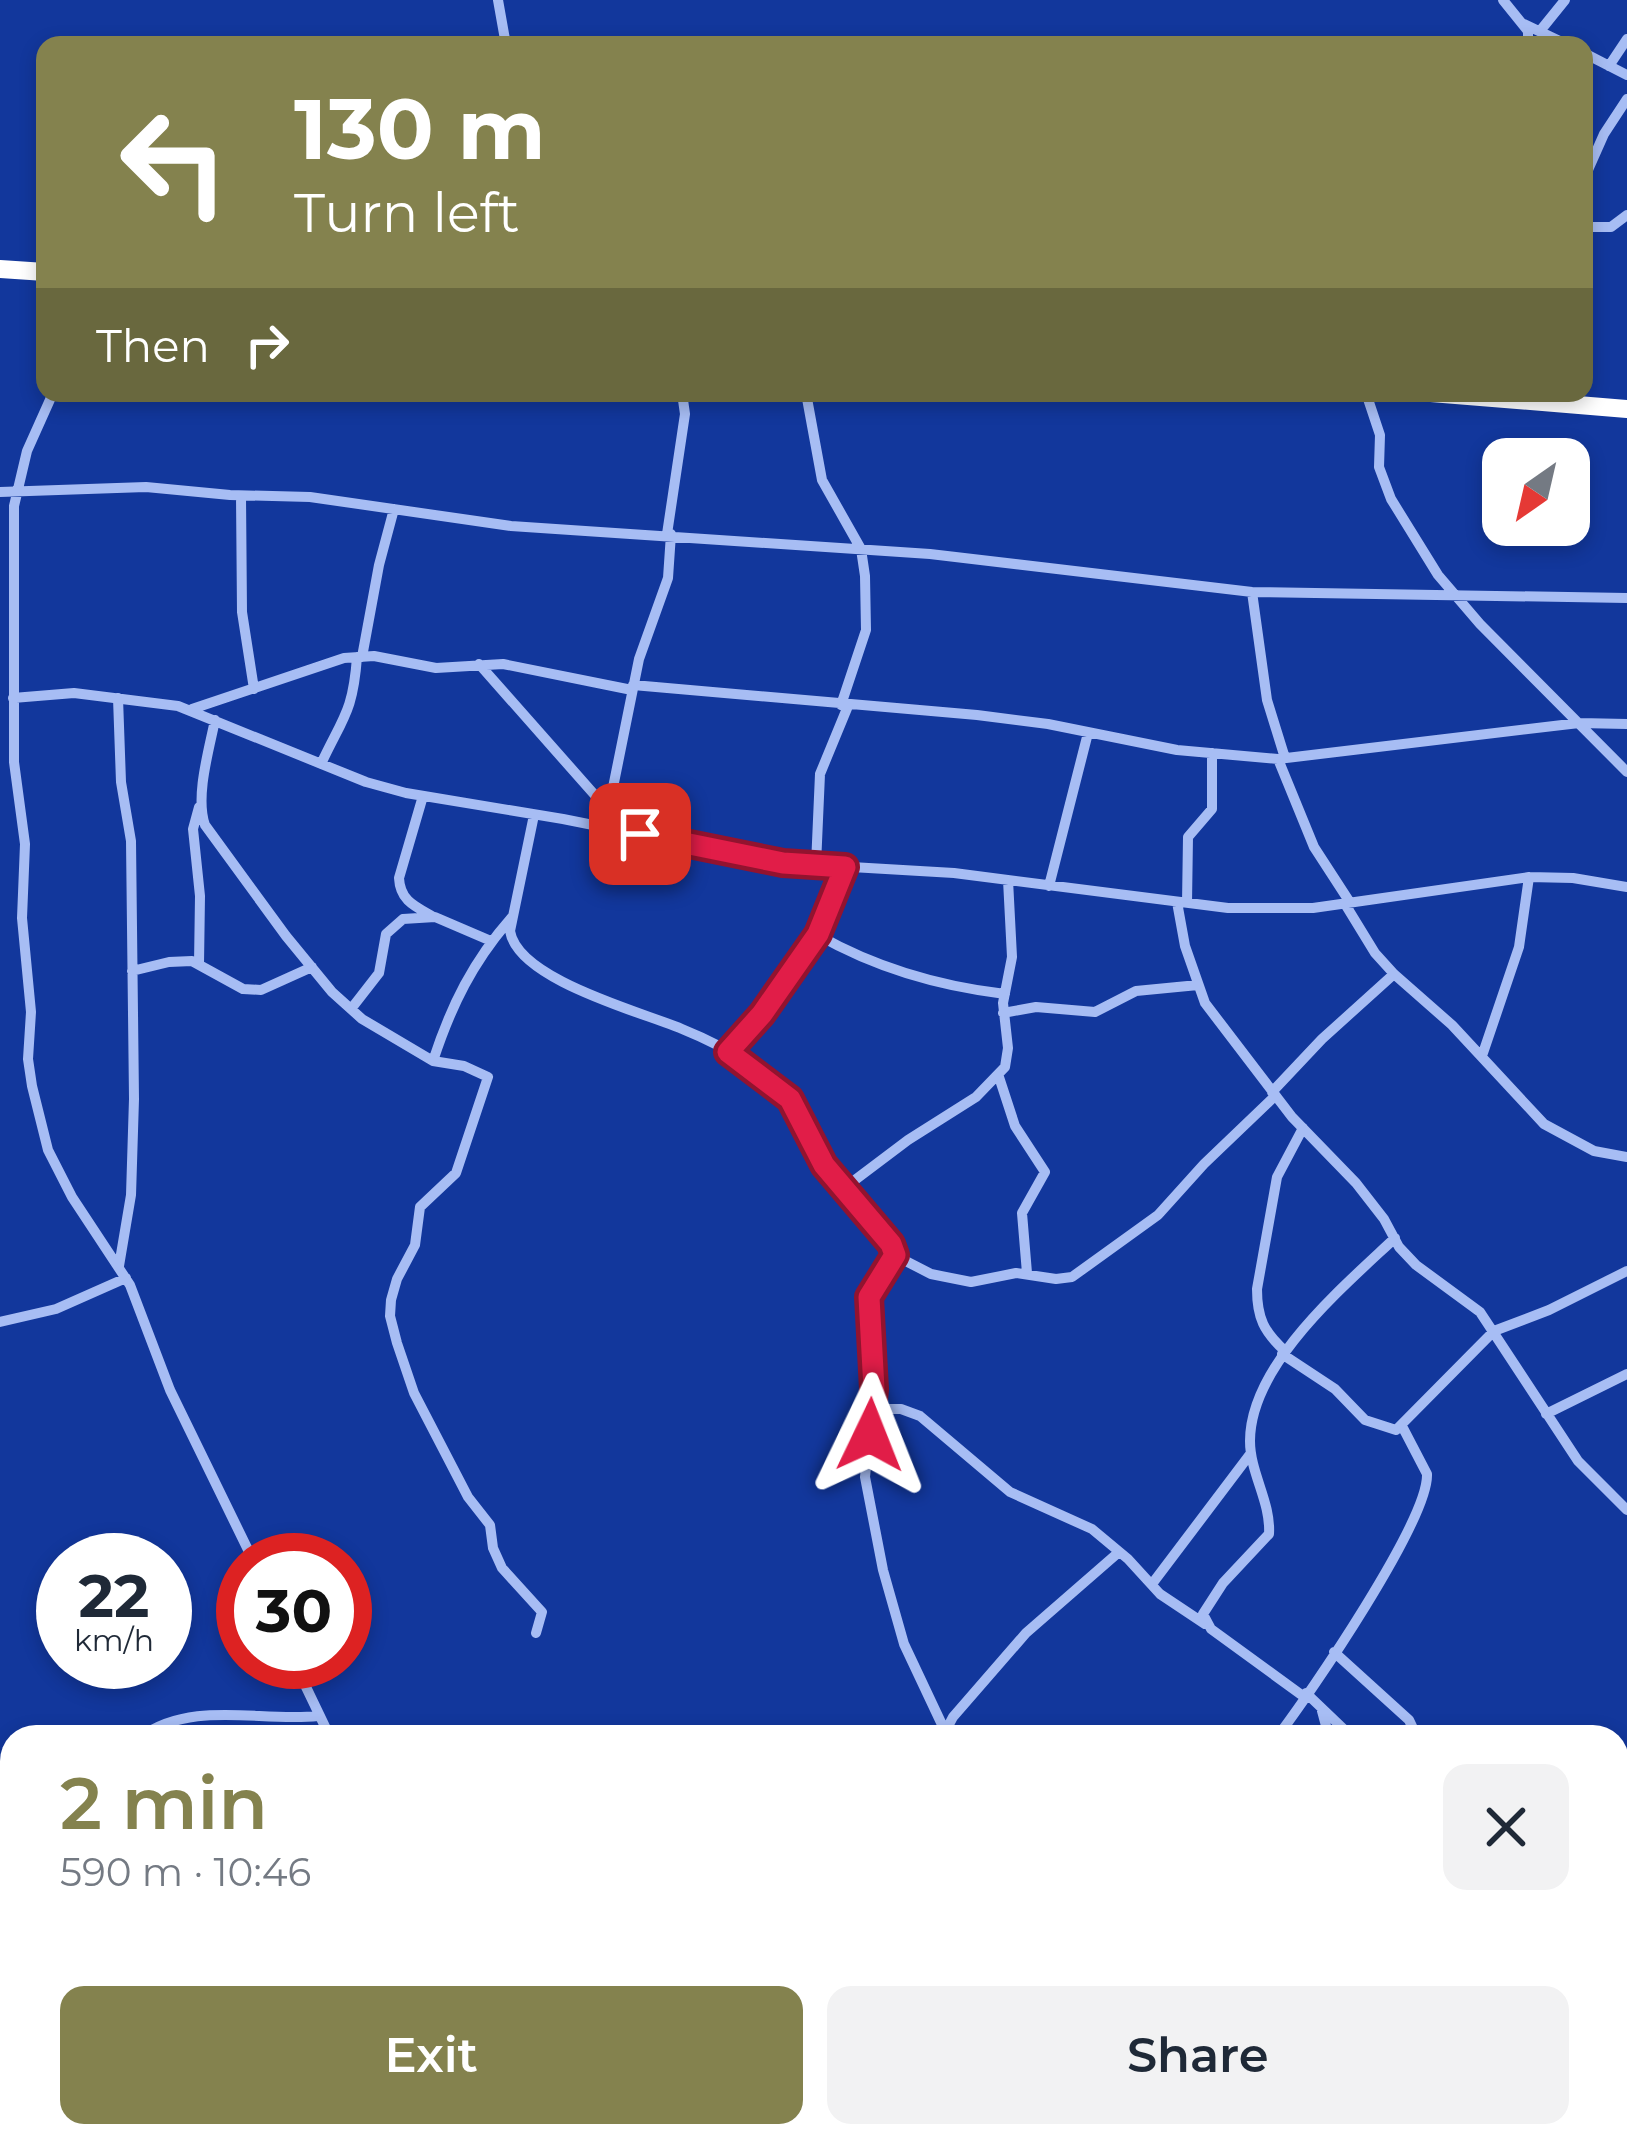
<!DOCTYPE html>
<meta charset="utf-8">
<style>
body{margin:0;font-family:Montserrat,sans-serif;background:#f2f2f3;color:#1f2937;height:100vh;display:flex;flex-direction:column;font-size:45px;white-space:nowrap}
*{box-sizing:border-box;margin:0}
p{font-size:39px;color:#747a83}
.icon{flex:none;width:66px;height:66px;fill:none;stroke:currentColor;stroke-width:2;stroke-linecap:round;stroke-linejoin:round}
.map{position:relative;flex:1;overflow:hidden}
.drawer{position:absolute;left:0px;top:1725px;width:1629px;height:423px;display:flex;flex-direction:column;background:#fff;border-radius:36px 36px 0 0;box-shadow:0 6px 18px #0003}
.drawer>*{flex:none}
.hud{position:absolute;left:36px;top:36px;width:1557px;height:366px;border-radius:24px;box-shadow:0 6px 18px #0003;background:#84824e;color:#fff;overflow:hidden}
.needle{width:78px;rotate:214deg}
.buttons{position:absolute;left:1482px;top:438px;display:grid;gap:24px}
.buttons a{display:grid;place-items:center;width:108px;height:108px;border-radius:24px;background:#fff;box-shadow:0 6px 18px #0003;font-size:60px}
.speed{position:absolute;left:36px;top:1533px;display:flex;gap:24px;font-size:60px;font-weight:700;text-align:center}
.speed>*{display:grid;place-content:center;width:156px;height:156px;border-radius:50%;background:#fff;box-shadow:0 6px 18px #0003;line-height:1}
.speed small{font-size:30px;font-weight:400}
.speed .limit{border:18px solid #d22;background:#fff;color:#111}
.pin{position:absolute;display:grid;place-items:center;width:102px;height:102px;color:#fff;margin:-51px;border-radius:24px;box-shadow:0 6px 18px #0006}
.me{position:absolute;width:132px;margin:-66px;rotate:2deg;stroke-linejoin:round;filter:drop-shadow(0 0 9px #0008)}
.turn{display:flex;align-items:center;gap:42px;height:252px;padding:0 60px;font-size:54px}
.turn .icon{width:156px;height:156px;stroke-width:2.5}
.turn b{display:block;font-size:84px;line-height:102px}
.then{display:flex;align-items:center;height:114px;padding:0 60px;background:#0003;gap:24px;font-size:45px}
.round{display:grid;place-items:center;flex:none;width:126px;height:126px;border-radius:24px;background:#f2f2f3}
.headline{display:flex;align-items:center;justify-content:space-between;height:204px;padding:0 60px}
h1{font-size:72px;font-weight:600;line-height:90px;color:#84824e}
.action{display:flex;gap:24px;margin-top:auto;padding:24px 60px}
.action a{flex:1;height:138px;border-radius:24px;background:#84824e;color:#fff;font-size:48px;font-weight:600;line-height:138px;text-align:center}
.action a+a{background:#f2f2f3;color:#1f2937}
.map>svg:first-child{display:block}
</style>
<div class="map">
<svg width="1627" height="2147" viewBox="0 0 1627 2147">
<rect width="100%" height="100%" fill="#12379c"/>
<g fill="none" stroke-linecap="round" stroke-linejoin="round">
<path stroke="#a7bdf4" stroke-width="10" d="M498,0L506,45
M1503,0L1528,31V45
M1524,24L1568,45
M1540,31L1565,0
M1584,53L1627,75
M1609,66L1627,39
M1584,179L1604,134L1627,99
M1584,227H1611L1627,215
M53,393L27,451L14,506V762L25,844L22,918L31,1012L28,1059L32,1086L48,1150L72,1197L130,1285L170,1390L253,1560
M806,393L822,480L861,549L865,576L866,630L841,705
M1366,393L1380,435L1379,467L1391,499L1438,575L1480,624L1627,772
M0,492L146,487L230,495L310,497L511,526L930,554L1252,592L1627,598
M241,496L242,612L254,689
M667,534L685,414L682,393
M1252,592L1267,700L1285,758
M362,657L379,565L394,509
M479,664L608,810
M633,685L977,715L1048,724L1177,750L1278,759L1579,723L1627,724
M13,698L74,693L178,706L366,782L406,793L563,819L783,863L954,873L1228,908H1313L1529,877L1573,878L1627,887
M118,698L121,782L131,841L134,1099L131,1195L119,1266
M192,709L344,658L374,656L436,668L503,664L632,690
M215,720C209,750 195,797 205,825L286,936L332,992L362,1019L433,1061L464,1066L488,1077L456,1173L420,1207L415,1245L397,1279L391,1300L390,1316L397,1343L414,1393L468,1497L490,1525L493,1548L502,1568L542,1612L536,1633
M1278,759L1314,847L1351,904
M321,764C343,717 353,712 357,657
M423,796L399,878C400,900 414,906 432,916
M199,807L193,829L200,896L199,964
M534,815L510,931C518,980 642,1012 682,1029C724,1046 778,1075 801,1115C810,1132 813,1150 825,1166C845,1193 874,1214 891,1244L894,1255L869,1297L874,1389L865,1477L883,1570L904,1644L945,1731
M605,827L639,659L668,578L671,534
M816,865L820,774L848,706
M1049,886L1088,733
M1177,902L1185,946L1205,1003L1292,1117L1356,1183L1384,1219L1399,1247L1416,1265L1480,1312L1578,1461L1627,1510
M1187,903L1188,837L1212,809V753
M1345,904L1375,953L1394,974L1452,1025L1544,1124L1594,1151L1627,1157
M818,935C876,968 938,986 1005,994
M132,971L169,962L192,961L243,989L261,990L312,967
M351,1009L379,973L386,934L403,919L435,917L491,941
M1003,1013L1036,1007L1095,1012L1136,991L1198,985
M728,1052L757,1021L818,935L845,867
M1482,1056L1519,947L1529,877
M433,1061C451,1006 473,961 512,917
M999,1077L1015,1126L1045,1172L1022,1213L1027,1273
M1272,1092L1322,1039L1394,974
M843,1189L908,1140L976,1097L1005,1067L1008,1048L1003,1003L1012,957L1008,880
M894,1255L931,1274L971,1282L1016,1273L1056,1279L1072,1277L1158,1215L1204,1164L1275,1096
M0,1322L56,1309L126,1278
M1285,1351C1264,1332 1257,1318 1257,1289L1277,1177L1303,1128
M1282,1354L1335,1389L1365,1420L1396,1430L1494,1331L1549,1310L1627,1271
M873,1409H901L920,1416L1010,1492L1092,1529L1128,1559L1160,1594L1205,1624
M1546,1414L1627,1374
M1152,1584L1251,1453
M1334,1652L1409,1720L1417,1737
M294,1662L330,1737
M1306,1693L1352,1737
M1303,1696L1211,1629L1203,1614L1223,1583L1269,1534C1271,1502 1250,1473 1250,1441C1250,1365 1342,1288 1395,1238
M1322,1711L1329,1737
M944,1734L953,1717L1026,1633L1119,1552
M141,1737C192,1700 259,1722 318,1716
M1277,1737C1310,1694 1429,1520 1427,1474L1402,1426
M0,1825L12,1823
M0,1884L12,1889
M257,2136L258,2147
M527,2136L532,2147
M1134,2136L1143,2147
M1285,2136V2147"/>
<path stroke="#fff" stroke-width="18" d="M0,269L45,272
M1431,393L1627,409"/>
</g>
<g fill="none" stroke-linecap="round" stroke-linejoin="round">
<g stroke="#92132f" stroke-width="30">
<path id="route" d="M640,834L783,863L845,867L818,934L762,1014L728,1052L790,1099L824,1165L891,1244L895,1255L869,1297L874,1389L870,1435"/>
</g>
<use href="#route" stroke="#e11d48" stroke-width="21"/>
</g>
</svg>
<div class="buttons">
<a><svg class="needle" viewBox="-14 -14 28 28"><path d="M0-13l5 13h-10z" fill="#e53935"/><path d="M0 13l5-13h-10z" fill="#747a83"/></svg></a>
</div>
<div class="speed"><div>22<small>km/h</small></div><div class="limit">30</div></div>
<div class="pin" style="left:640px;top:834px;background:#d93025"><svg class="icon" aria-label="arrive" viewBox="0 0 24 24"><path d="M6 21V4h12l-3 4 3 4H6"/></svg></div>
<svg class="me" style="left:870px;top:1435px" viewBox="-20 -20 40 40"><path d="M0-17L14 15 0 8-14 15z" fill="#e11d48" stroke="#fff" stroke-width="4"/></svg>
<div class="hud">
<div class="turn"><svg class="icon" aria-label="left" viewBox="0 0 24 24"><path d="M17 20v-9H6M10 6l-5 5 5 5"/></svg><div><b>130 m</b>Turn left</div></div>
<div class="then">Then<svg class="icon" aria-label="right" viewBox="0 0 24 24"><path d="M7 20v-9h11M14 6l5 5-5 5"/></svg></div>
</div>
<section class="drawer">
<div class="headline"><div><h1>2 min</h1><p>590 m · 10:46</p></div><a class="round"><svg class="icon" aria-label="close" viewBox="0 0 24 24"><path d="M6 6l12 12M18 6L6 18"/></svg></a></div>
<div class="action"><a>Exit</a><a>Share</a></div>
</section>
</div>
